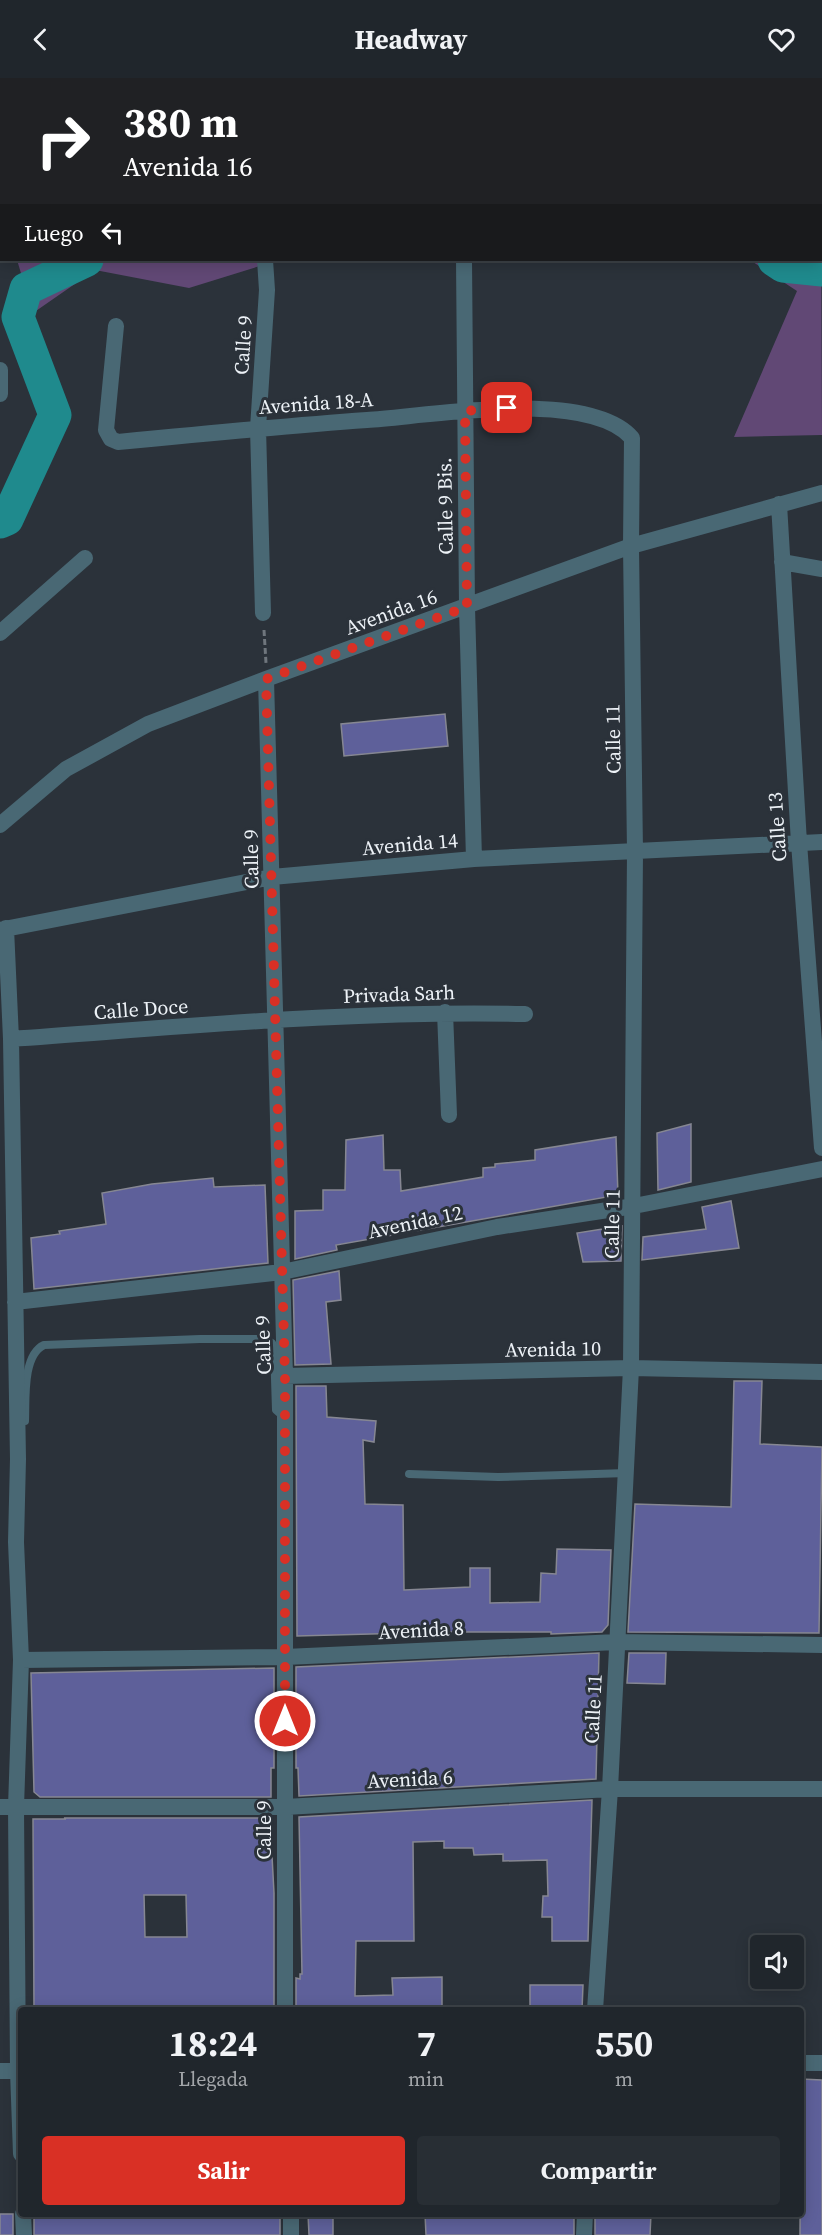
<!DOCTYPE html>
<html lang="es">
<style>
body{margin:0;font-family:"Source Serif 4",serif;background:#282e34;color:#f1f3f6;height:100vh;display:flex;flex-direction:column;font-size:22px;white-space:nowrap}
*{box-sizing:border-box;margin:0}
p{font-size:20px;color:#a2a5a9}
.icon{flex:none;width:33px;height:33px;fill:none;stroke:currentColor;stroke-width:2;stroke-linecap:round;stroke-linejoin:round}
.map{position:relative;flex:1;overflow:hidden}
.details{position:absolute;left:18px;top:1929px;width:786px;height:210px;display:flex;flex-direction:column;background:#20262c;border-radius:6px;box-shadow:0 3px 15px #0003,0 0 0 2px #3d4348}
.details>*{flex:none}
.banner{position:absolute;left:0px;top:0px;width:822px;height:183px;box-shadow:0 3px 15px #0003,0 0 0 2px #3d4348;background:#202124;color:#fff;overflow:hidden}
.controls{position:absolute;left:750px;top:1857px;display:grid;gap:12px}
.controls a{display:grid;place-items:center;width:54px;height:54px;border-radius:6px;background:#20262c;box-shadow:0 3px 15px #0003,0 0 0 2px #3d4348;font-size:30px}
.pin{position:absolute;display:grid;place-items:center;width:51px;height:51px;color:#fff;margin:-26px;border-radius:12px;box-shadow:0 3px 9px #0006}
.me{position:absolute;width:66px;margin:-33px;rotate:0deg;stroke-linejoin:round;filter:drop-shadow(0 0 4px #0008)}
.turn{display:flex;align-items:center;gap:21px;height:126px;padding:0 24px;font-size:27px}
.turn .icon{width:78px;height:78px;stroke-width:2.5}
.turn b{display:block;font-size:42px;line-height:51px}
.then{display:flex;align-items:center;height:57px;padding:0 24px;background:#0003;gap:12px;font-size:22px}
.eta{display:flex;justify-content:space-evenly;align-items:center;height:102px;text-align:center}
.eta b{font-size:36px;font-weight:700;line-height:42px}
.primary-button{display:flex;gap:12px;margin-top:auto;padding:12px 24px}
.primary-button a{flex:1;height:69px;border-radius:6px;background:#d93025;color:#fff;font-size:24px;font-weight:700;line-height:69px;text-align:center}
.primary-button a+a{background:#282e34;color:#f1f3f6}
header{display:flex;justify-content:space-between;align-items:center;height:78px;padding:0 24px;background:#20262c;font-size:27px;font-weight:700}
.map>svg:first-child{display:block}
</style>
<header><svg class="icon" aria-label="back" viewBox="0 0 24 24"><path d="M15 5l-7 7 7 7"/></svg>Headway<svg class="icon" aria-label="heart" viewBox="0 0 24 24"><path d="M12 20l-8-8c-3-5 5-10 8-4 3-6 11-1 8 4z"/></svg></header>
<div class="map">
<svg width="822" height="2157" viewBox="0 0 822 2157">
<rect width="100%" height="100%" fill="#2b323a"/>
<path fill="#614875" d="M371,0H699L700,1H370Z
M821,132L822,357L734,359L797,213L750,182H820Z
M17,182H279L189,210L95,192L33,235Z"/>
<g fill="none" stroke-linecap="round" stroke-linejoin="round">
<path stroke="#1f8a8d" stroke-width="33" d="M603,0L604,2
M434,2L436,0
M774,182L783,188L822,192
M0,444L7,441L55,337L18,239L26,211L87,182"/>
</g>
<path fill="#5e609a" stroke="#868792" stroke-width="1.5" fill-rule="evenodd" d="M445,636L448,668L344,678L341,646Z
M691,1046V1104L658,1112L657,1055Z
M383,1057L384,1092H400L401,1113L483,1099V1090L495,1089V1086L535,1082V1072L616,1059L618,1117L336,1167L337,1172L295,1181V1133L323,1132V1112H345L346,1062Z
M213,1100L214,1109L265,1107L268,1185L34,1211L31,1160L60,1156L59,1153L106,1146L102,1115L152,1106Z
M731,1123L739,1170L642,1182L643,1159L706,1151L702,1129Z
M622,1148L621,1183L583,1184L577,1155Z
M339,1193L341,1222L326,1224L331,1286L295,1287L293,1202Z
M734,1303H762L760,1366L822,1369L819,1555L628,1554L635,1426L731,1429Z
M296,1308H326L327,1339L376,1343L374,1364L363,1362L365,1426L403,1427L404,1512L470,1509V1490H490V1525L540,1524L541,1495L556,1496L557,1471L611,1472L608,1547L602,1554L551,1556V1554H445L297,1558Z
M599,1575L596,1701L299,1718L298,1690H296V1589Z
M629,1575H666L665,1606L627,1605Z
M274,1590V1690H271V1719H40L34,1714L31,1595Z
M592,1722L588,1863H552V1839H542L543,1818H548L547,1782L503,1783V1776L474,1777L473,1770H444V1763L413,1764L414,1863H356L355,1918L393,1917L392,1900L442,1899V1932H296V1900L300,1901V1896H302L299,1739Z
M64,1740H270L274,1815V1932H34L33,1741H66ZM144,1817H186L187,1859H145Z
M530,1907H583L582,1932H530Z
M801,2001L822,2002V2157H800Z
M0,2136H13V2157H0Z
M34,2136H280V2157H34Z
M308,2136H333V2157H309Z
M425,2136H574V2157H426Z
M595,2136H651L650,2157H595Z"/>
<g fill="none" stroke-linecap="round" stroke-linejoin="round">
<path stroke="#6f767d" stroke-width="3" stroke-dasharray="6 3" stroke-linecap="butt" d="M264,552L266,585"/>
<path stroke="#496874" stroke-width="8" d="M25,1343C26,1323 22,1277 44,1267L200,1261H264L272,1265L274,1269L276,1332L284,1339
M409,1396L498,1399L627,1395"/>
<path stroke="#496874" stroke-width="16" d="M190,0L191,2
M760,0L761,2
M109,2L110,0
M820,69L822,70
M464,182L467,529L474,781
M116,248L106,352L111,361L118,364C201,356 284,348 367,342C430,338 588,310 632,360L631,468L635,774L631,1290L610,1711L595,1932
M0,292V316
M779,426L799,765L822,1070
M782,484L822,491
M263,535L258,350L267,212L265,182
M0,555L85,480
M266,601L285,1298V1932
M0,747L66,691L148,646L266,601L631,468L822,415
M6,850L11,961L18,1381L16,1464L21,1582L16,1729L18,1993L21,2076
M0,852L272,799L474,781L822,764
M445,934L449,1037
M11,961C182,949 354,932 525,936
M15,1224L282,1194L497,1149L634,1128L822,1091
M285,1298L631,1290L822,1294
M21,1582L285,1579L617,1564L822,1567
M0,1729H285L610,1711H822
M801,1985H822
M0,1993H21
M23,2136L24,2157
M291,2136V2157
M584,2157L585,2136"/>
</g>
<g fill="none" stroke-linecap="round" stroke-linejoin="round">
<path stroke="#d93025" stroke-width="10" stroke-dasharray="0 18" d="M285,1643V1298L266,601L467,529L465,333L507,330"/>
</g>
<g text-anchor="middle" stroke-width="6" stroke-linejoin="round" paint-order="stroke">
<g font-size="20" fill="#edf2f7" stroke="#2b323a">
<text transform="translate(243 267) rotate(-86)" y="7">Calle 9</text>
<text transform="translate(316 325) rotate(-4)" y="7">Avenida 18-A</text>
<text transform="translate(445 428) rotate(-91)" y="7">Calle 9 Bis.</text>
<text transform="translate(391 534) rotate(-20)" y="7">Avenida 16</text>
<text transform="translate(613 661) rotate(-91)" y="7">Calle 11</text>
<text transform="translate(777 749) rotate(-94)" y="7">Calle 13</text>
<text transform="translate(410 766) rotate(-5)" y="7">Avenida 14</text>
<text transform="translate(251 781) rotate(-91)" y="7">Calle 9</text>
<text transform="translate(399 916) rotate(-2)" y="7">Privada Sarh</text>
<text transform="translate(141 931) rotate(-4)" y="7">Calle Doce</text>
<text transform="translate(415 1144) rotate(-12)" y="7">Avenida 12</text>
<text transform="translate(612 1146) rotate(-89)" y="7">Calle 11</text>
<text transform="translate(263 1267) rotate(-92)" y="7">Calle 9</text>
<text transform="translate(553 1271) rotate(-1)" y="7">Avenida 10</text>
<text transform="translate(421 1552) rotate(-3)" y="7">Avenida 8</text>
<text transform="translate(593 1631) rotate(-87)" y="7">Calle 11</text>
<text transform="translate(410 1701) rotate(-3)" y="7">Avenida 6</text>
<text transform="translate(264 1752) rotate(-90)" y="7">Calle 9</text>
</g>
</g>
</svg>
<div class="controls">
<a><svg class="icon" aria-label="sound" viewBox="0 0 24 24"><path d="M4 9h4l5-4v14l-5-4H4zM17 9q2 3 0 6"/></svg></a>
</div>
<div class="pin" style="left:507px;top:330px;background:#d93025"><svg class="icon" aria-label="arrive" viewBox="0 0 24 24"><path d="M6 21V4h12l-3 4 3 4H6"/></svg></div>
<svg class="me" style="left:285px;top:1643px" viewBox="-20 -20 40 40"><circle r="17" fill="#d93025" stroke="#fff" stroke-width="3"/><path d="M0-11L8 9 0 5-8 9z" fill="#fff"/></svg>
<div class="banner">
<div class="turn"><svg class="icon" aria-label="right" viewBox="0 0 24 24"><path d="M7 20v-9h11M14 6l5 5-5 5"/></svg><div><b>380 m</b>Avenida 16</div></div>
<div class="then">Luego<svg class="icon" aria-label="left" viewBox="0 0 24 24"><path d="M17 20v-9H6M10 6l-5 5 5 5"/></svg></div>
</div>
<section class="details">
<div class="eta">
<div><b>18:24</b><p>Llegada</p></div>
<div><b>7</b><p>min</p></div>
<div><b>550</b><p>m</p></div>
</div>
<div class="primary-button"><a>Salir</a><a>Compartir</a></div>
</section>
</div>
